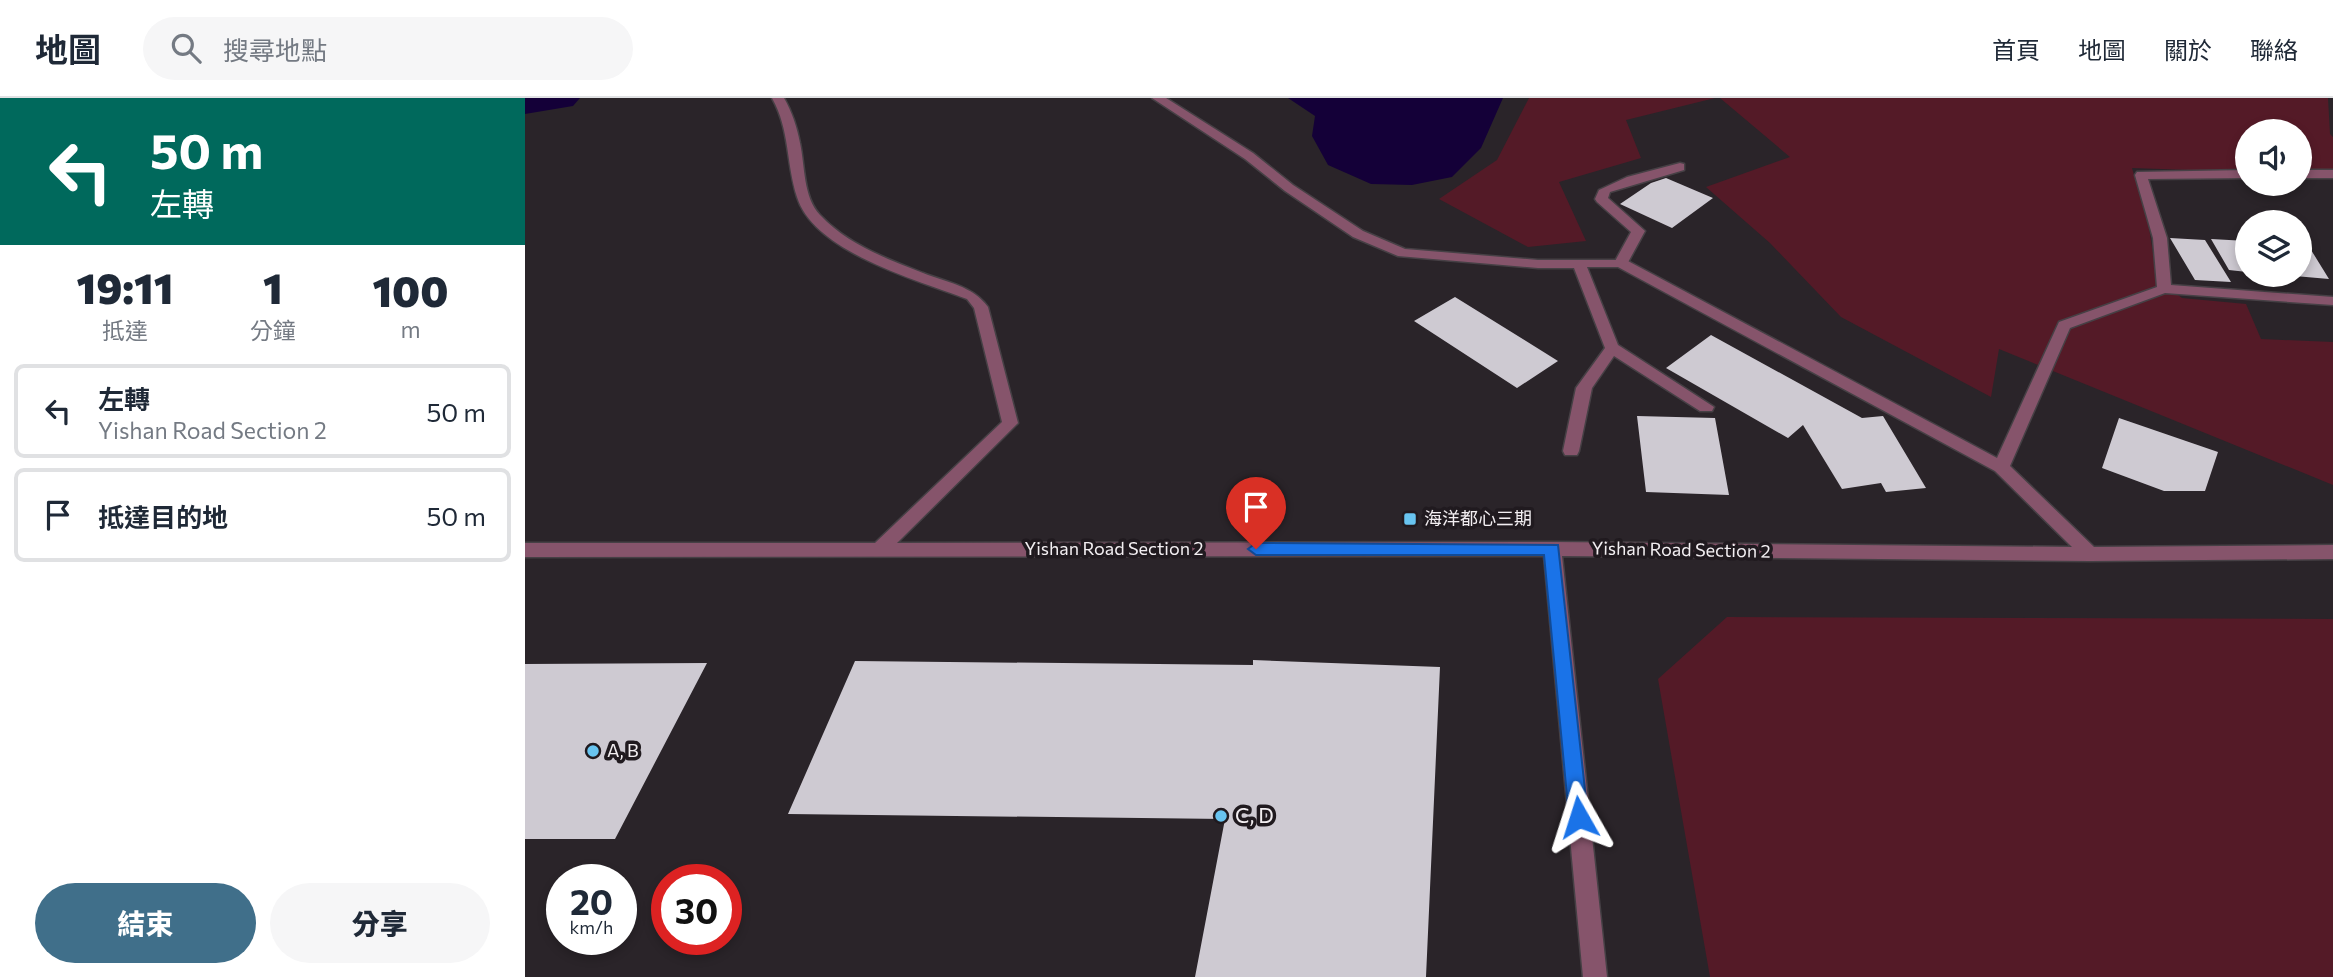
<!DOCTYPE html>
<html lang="zh-TW">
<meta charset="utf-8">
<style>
body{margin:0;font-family:Commissioner,"Noto Sans TC",sans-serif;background:#f6f6f7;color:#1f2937;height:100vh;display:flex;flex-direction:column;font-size:26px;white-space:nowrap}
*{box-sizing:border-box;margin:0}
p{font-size:23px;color:#747a83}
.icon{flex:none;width:38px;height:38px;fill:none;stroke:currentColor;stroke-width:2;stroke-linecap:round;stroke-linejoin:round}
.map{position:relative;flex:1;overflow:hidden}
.drawer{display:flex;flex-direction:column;background:#fff;width:525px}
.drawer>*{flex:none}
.top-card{background:#00695c;color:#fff;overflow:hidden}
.controls{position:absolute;left:1710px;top:21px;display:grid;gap:14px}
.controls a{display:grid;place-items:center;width:77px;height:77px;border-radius:50%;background:#fff;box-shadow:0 4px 10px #0003;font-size:35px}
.speed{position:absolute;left:21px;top:766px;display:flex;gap:14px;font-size:35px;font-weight:700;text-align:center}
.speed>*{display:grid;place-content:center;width:91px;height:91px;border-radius:50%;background:#fff;box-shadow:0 4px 10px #0003;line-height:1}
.speed small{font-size:18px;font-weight:400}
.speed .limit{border:10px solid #d22;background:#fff;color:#111}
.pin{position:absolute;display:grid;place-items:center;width:60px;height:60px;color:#fff;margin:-72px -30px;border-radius:50% 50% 50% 0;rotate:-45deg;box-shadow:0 0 7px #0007}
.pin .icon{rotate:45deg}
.me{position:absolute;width:77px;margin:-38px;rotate:354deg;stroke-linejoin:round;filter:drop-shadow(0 0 5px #0008)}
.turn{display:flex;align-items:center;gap:24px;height:147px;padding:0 35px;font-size:32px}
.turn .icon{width:91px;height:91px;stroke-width:2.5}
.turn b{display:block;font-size:49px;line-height:60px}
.eta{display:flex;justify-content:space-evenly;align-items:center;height:119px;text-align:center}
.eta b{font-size:42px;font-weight:800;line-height:49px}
.button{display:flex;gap:14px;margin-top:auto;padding:14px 35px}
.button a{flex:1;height:80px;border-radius:42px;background:#406f8a;color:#fff;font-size:28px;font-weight:800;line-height:80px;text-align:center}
.button a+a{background:#f6f6f7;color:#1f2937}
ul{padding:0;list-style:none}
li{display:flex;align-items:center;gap:21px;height:94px;margin:0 14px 10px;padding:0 21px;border:4px solid #e0e1e3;border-radius:10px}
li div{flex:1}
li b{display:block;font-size:26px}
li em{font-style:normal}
header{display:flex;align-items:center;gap:42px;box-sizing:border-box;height:98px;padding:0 35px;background:#fff;border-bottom:2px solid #e0e1e3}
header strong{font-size:33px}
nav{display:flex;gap:38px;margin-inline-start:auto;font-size:24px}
.search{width:490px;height:63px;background:#f6f6f7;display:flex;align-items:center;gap:18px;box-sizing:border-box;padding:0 24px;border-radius:38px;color:#747a83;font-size:26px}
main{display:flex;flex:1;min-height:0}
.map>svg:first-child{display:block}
</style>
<header>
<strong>地圖</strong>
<div class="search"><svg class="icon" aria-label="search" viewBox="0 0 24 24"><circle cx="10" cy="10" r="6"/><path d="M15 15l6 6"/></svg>搜尋地點</div>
<nav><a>首頁</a><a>地圖</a><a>關於</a><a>聯絡</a></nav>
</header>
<main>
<section class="drawer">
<div class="top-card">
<div class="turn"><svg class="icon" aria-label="left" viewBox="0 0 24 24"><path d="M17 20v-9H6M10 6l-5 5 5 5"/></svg><div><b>50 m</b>左轉</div></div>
</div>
<div class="eta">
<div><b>19:11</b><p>抵達</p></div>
<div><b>1</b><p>分鐘</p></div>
<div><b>100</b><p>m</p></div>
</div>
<ul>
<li><svg class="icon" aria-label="left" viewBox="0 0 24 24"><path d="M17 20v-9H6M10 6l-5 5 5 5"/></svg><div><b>左轉</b><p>Yishan Road Section 2</p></div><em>50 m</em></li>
<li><svg class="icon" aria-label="arrive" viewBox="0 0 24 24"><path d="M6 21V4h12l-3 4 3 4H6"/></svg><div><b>抵達目的地</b></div><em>50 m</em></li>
</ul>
<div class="button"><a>結束</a><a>分享</a></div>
</section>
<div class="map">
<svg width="1808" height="879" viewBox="0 0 1808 879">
<rect width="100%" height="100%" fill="#2a2429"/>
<path fill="#541a27" d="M1004,0H1190L1101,22L1116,60L1034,84L1061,143L1003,149L914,101L972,62Z
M1195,0H1803L1805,36L1808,39V78L1775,76L1774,33H1722V74L1607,70L1624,130L1632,181L1657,200L1721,206L1736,241L1808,244V387L1474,251L1466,299L1316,219L1245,145L1181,89L1265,59Z
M1202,519L1808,521V879H1185L1133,581Z"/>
<path fill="#140038" d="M0,0H55L48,8L0,16Z
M763,0H978L956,50L927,79L887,87L846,86L803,67L787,38L790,18Z"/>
<path fill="#cecad2" d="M1141,80L1188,100L1147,130L1095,106L1126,85Z
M1645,140L1680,142L1706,184L1670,182Z
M1686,141L1722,143V174L1704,172Z
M1774,147H1783L1804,181L1759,177H1774Z
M930,199L1033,263L992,290L889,223Z
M1186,237L1337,320L1358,318L1401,390L1361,394L1356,385L1317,391L1278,327L1263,340L1141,270Z
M1112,318L1190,320L1204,397L1121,394Z
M1594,320L1693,354L1680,393H1639L1577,370Z
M728,562L915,569L901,879H670L700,721L263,716L330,563L728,567Z
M182,565L90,741H0V566Z"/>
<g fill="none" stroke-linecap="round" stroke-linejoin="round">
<g stroke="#464045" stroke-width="3">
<path id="lane" d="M1155,65L1159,66V72L1085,94L1083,100L1120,133L1101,168H1091L1089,165L1106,134L1072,104L1070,101L1074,92L1102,79Z"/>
</g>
<g stroke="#464045" stroke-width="3">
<path id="street" d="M247,0H259C267,14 272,29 275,45C280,68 278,99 295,117C322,146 362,161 398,175C421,184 448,188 463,209L493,325L372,445L1027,444L1547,449L1470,373L1093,169H1062L1093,247L1189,309L1187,313H1175L1089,258L1067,290L1054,353L1052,357H1040L1038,353L1051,290L1080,250L1049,170H1013L873,158L828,139L760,93L720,61L627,0H641L728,55L768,87L838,133L880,151L1013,162H1101L1472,360L1534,224L1632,189L1628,140L1610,77L1612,74L1722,72V80L1623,81L1642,140L1646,187L1808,199V207L1640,195L1545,230L1485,368L1569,449L1808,447V461L1565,463L1037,458L1082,879H1058L1019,458L0,459V445H350L477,324L449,210L442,201C392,182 289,154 272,99C261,65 265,32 247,0Z
M1774,72H1808V80H1774Z"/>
</g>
<use href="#lane" fill="#86546b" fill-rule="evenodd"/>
<use href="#street" fill="#86546b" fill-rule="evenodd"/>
</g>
<path fill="#1a73e8" stroke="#114b97" stroke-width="2" d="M731,445L1033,447L1063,719L1060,725L1054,727L1047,725L1044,719L1019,457H731L723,451Z"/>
<g fill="#68c4f0" stroke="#201a1f" stroke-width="2.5">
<rect x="878" y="414" width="14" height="14" rx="3.5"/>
<circle cx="68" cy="653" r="7"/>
<circle cx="696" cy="718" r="7"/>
</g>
<g text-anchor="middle" stroke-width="7" stroke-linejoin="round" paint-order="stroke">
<g font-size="18" fill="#f2eef1" stroke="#201a1f" text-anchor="start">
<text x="899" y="427">海洋都心三期</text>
<text x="82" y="659">A, B</text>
</g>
<g font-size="18" fill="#f2eef1" stroke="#201a1f">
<text x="589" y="457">Yishan Road Section 2</text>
<text transform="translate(1156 452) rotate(1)" y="6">Yishan Road Section 2</text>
</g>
<g font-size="21" fill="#f2eef1" stroke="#201a1f" text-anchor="start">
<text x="710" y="725">C, D</text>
</g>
</g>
</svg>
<div class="controls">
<a><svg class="icon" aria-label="sound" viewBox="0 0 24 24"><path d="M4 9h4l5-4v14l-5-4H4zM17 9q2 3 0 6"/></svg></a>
<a><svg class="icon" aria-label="layers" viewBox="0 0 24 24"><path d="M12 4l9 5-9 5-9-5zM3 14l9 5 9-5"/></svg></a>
</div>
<div class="speed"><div>20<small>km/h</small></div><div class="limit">30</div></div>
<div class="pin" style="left:731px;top:451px;background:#d93025"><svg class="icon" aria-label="arrive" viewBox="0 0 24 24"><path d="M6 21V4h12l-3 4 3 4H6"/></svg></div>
<svg class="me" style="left:1054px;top:719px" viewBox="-20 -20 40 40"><path d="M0-17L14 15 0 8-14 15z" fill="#1a73e8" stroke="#fff" stroke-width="4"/></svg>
</div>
</main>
